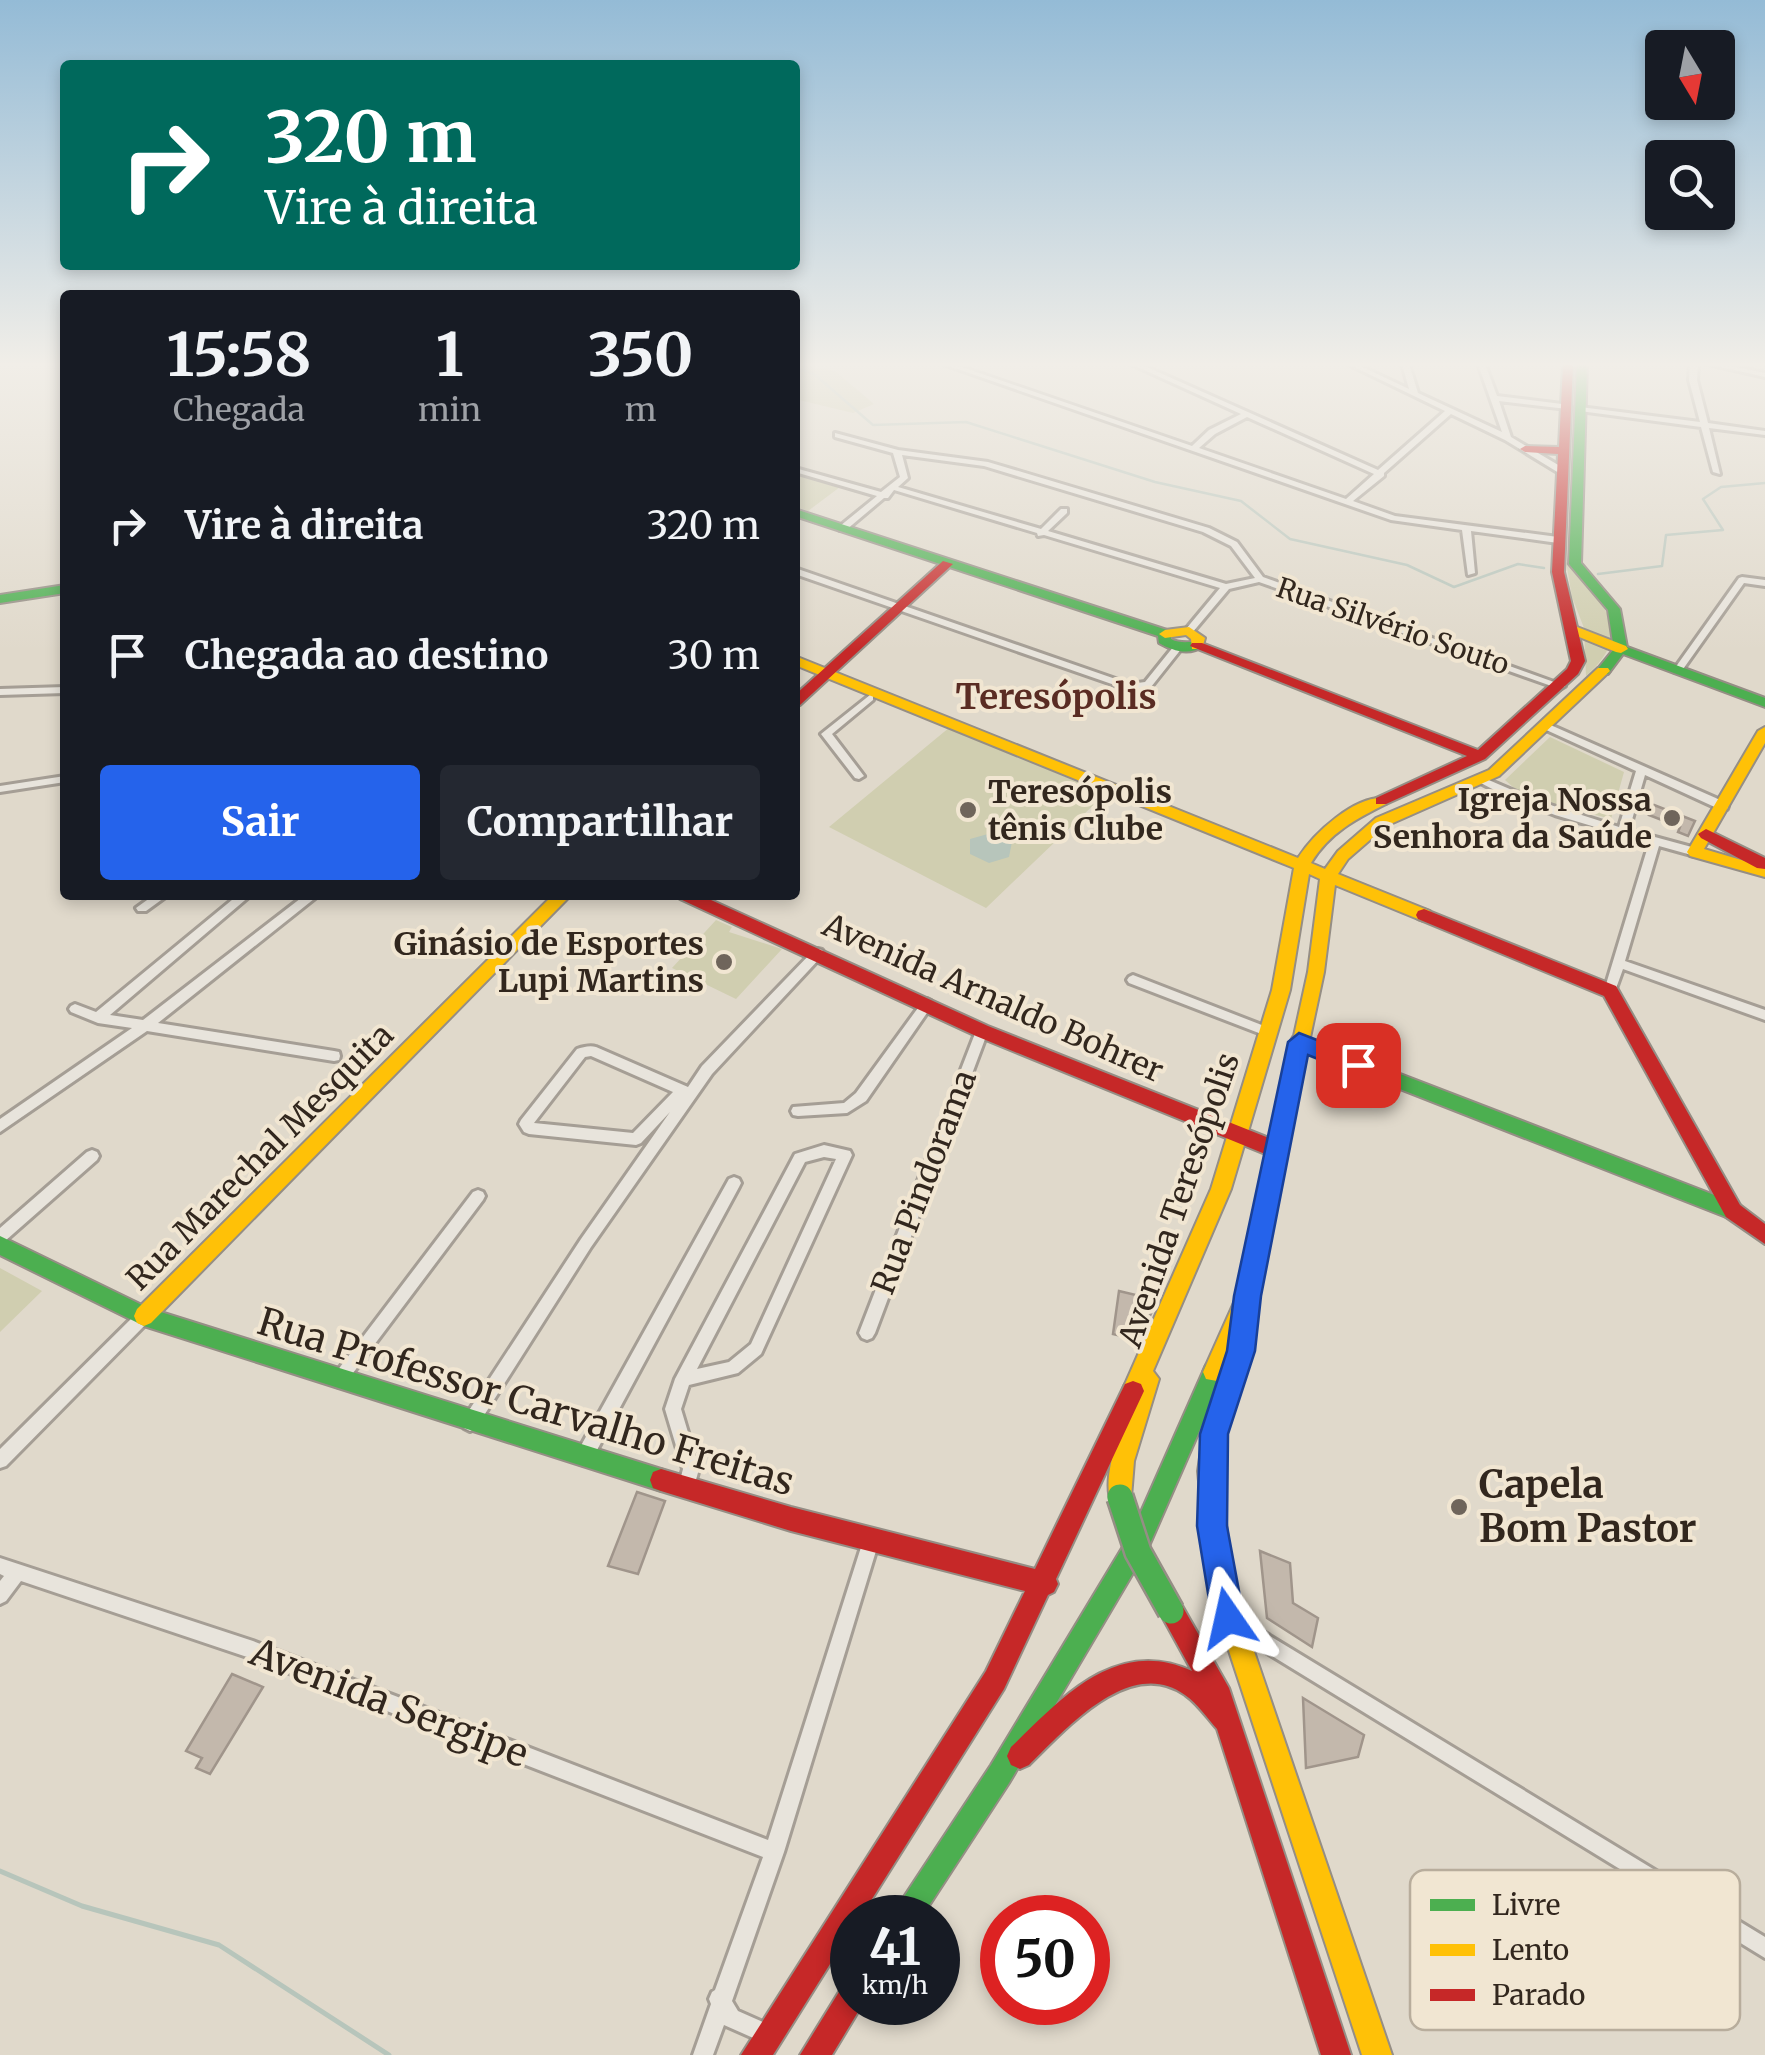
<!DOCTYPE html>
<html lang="pt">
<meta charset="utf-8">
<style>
body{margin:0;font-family:Merriweather,serif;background:#242831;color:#f1f3f6;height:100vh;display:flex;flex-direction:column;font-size:38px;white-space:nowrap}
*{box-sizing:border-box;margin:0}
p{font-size:32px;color:#9ea1a6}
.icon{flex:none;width:55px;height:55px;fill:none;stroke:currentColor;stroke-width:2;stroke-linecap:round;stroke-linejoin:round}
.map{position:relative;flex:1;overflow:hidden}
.sheet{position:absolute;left:60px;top:290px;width:740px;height:610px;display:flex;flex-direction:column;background:#171b24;border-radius:10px;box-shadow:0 5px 15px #0003}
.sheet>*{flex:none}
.banner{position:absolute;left:60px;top:60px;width:740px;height:210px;border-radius:10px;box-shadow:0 5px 15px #0003;background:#00695c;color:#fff;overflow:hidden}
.needle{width:65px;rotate:170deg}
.fabs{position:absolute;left:1645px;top:30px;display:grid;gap:20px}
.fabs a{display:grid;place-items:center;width:90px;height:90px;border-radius:10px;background:#171b24;box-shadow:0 5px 15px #0003;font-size:50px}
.speed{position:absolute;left:830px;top:1895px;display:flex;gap:20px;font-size:50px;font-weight:700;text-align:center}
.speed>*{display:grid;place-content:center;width:130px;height:130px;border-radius:50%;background:#171b24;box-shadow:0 5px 15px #0003;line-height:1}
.speed small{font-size:25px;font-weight:400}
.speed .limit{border:15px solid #d22;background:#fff;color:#111}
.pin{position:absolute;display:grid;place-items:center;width:85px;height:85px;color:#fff;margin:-42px;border-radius:20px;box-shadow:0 5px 15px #0006}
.me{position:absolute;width:110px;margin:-55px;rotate:349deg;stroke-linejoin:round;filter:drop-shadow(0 0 8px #0008)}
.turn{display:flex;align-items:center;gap:35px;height:210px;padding:0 40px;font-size:45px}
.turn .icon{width:130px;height:130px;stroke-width:2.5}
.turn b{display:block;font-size:70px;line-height:85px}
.eta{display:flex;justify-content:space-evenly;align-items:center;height:170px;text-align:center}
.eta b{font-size:60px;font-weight:700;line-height:70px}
.button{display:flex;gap:20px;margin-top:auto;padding:20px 40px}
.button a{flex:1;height:115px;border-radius:10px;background:#2563eb;color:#fff;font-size:40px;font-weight:700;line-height:115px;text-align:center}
.button a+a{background:#242831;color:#f1f3f6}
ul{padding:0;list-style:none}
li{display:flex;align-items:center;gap:30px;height:130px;padding:0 40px}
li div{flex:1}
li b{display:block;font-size:38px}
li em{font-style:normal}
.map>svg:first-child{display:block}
</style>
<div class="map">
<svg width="1765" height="2055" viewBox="0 0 1765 2055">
<rect width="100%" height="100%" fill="#e0d9cb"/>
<path fill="#d0ceb0" d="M795,364L835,371L874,404L853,413L795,399Z
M795,474L840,487L808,511L795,506Z
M1566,562C1601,603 1638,630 1586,676L1584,628L1572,597Z
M950,727L1105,794L986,908L829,827Z
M1550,737L1624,772L1611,819L1523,796L1505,780Z
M716,920L732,927L729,932L782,949L736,999L672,968Z
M0,1268L42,1291L0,1332Z"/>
<path fill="#b7c5bb" d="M995,832L1012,842L1009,857L989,863L970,854V839Z"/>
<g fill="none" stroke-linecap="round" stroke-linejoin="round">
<path stroke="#b7c5bb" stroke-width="2.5" d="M795,368L814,374L873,425L966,422L1155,482L1241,501L1290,539L1407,565L1454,587L1518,564L1544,568
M1598,574L1662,566L1666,535L1723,530L1703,499L1721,487L1765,483"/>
<path stroke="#b7c5bb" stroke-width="5" d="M0,1871L82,1906L219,1945L389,2055"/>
</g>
<path fill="#c3b8ac" stroke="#a0958b" stroke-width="2.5" d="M1654,805L1695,821L1688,836L1678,832L1680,827L1649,815Z
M1119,1291L1157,1300L1139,1340L1113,1334Z
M637,1492L665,1501L638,1574L608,1566Z
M1260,1551L1290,1563L1293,1603L1318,1618L1312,1647L1267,1618Z
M232,1674L263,1687L210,1774L196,1768L202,1758L186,1751Z
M1303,1698L1364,1735L1358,1757L1306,1768Z"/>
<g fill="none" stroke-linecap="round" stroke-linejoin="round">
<g stroke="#a59e95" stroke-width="6">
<path id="street" d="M943,364H953L1192,446L1209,430L1241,414L1131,364H1140L1378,470L1445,411L1348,364H1356L1409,389L1402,364H1409L1418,393L1502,432L1478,364H1485L1497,396L1570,405L1571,407L1567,409L1499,401L1511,437L1565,469V473H1559L1505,440L1451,414L1384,473V476L1353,501L1395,516L1558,537L1562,540L1558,543L1471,531L1475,573L1468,575L1462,530L1391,520ZM1247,417L1374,474L1346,499L1199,448L1215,434Z
M1690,364H1698L1697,380L1708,423L1765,431V435L1709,428L1720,474L1713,472L1701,427L1580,411L1576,409L1580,407L1700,422L1689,380Z
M1708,364H1721L1765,373V377Z
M835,433L898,450L988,462L1209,528L1237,542L1263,577L1565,686L1560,689L1557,688L1259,582L1229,589L1192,633H1186V629L1220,588L1044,535L1038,536L1037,533L894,490L888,498H884L846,530H840V526L877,496L795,472V468L881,492L900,477L893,453L835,437ZM902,455L984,466L1203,532L1231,546L1255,578L1226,584L1048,531L1067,513V509H1061L1041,529L898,487L908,478Z
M795,568L1130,684L1145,682L1174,646L1177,645L1182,648L1151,687L1129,690L795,574Z
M1742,577L1765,580V586L1744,583L1681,672H1675V668L1739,578Z
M65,687V693L0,695V689Z
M870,695L873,696V700L832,734L864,776L859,779L855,778L821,734Z
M1546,723L1727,803L1728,806L1727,809H1719L1645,775L1629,830L1699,849L1701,852L1695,856L1659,846L1625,961L1765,1010V1020L1623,969L1614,994H1606L1604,991L1649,843L1555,815L1502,794L1475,780L1480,777L1484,778L1535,800L1619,827L1636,771L1542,728L1541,726Z
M65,776V782L0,792V786Z
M154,895H168L146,911H138L136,908Z
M238,895H251L110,1015L143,1020L305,895H319L158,1023L334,1051L339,1052L340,1056L339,1060L334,1061L147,1031L0,1132V1119L132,1028L98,1023L71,1012L69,1009L71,1006L75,1004L96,1012Z
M818,949L822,950L824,953L822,956L712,1074L591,1247L476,1428L470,1431L464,1428L462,1423L464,1418L581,1239L670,1112L641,1143L636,1145L529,1134L524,1132L519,1124L521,1120L577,1049C583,1047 590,1045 596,1047L688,1087L702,1066L814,950ZM591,1056L673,1092L633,1133L534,1123L585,1057Z
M1133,975L1272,1029L1274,1032L1272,1035H1264L1129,983L1127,980L1129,977Z
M927,999L931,1001L933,1004L931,1007L866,1101L847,1113L798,1116L793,1115L791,1111L793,1107L844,1103L856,1093L923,1001Z
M982,1026L986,1028L988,1031L875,1333L872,1338L867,1340L862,1338L859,1333L976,1031L978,1028Z
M824,1145L850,1151L852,1155L761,1354L738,1373L689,1385L681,1409L699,1469L692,1494L686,1496L680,1494L678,1488L683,1469L665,1409L675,1379L795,1154ZM824,1157L836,1159L751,1344L729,1362L697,1369L805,1162Z
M92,1150L97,1152L99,1156L97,1160L5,1241L0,1243V1228L87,1152Z
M734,1177L739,1179L741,1183L739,1187L590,1463L584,1465L578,1463L576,1457L578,1451L729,1179Z
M478,1190L483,1192L485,1196L483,1200L344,1385L339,1387L334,1385L331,1380L334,1375L473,1192Z
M144,1309L149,1311L151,1316L149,1321L6,1466L0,1468V1449L139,1311Z
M871,1533L877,1535L879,1541L784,1852L732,2001L738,2011L774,2027L777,2034L774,2041L767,2044L724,2025L713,2055H693L711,2004L709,1999L712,1992L715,1990L763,1857L253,1659L21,1581L6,1601L0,1604V1581L4,1576L0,1574V1558L253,1641L768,1840L863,1541L865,1535Z
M1234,1614L1765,1937V1958L1228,1629L1225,1623L1228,1617Z"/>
</g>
<g stroke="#958e85" stroke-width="4">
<path id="fast" d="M1577,364H1587L1581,563L1620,609L1627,647L1765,698V707L1623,654L1608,674H1598L1596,671L1614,649L1608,610L1569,564Z
M795,509L1170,631L1171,639C1183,646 1195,638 1204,646C1189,656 1173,651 1159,643L1158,636L795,516Z
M65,585V593L0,603V595Z
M1299,1035L1740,1205L1743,1211L1740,1217L1733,1220L1726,1217L1293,1047L1290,1042L1293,1037Z
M0,1236L148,1308L661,1469L669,1472L672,1480L669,1488L661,1491L144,1326L0,1255Z
M1214,1362L1222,1365L1225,1372L1149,1546L1009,1783L921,1918H890L991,1765L1133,1530L1206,1365Z"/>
</g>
<g stroke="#958e85" stroke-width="4">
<path id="slow" d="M1572,625L1626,646L1628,649L1621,653L1616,652L1567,632L1566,629Z
M1189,627L1205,638L1202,649H1192L1191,639L1186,635L1165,638L1159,634L1165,630Z
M795,656L1298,858C1314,833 1355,795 1386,798V804C1356,819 1329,833 1311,863L1325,869L1338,851L1376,818L1489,770L1598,668H1608L1610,671L1499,776L1386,826L1348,859L1338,874L1430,911L1432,915L1424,921L1418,919L1335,885L1324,972L1253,1305L1256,1312L1226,1431L1220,1471L1234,1593L1392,2055H1362L1210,1593L1198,1471L1204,1431L1217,1381L1206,1379L1203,1372L1237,1296L1308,972L1320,879L1309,874L1290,990L1231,1189L1153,1371L1159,1379L1134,1461L1131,1497L1128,1505L1120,1508L1112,1505C1100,1477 1122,1428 1131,1400L1125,1398L1122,1391L1211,1189L1272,990L1294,868L795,665Z
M1765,727V743L1704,849L1765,867V877L1690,856L1687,852L1758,731Z
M553,895H571L151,1323L144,1326L137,1323L134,1316L137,1309Z"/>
</g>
<g stroke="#958e85" stroke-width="4">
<path id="jam" d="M1563,364H1573L1564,572L1585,661L1578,674L1485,759L1386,804H1376V798L1467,756L1190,646L1192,643H1202L1478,750L1567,669L1571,661L1552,572L1558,454L1525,452L1520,449L1525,446L1559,447Z
M943,561L953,564L800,705L795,706V695Z
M1706,829L1765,858V869L1757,868L1701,838L1698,834Z
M678,895H700L988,1026L1284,1144L1286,1150L1284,1156L1277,1158L1270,1156L976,1036L680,899Z
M1424,909L1616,986L1740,1205L1765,1224V1244L1726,1217L1604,996L1418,919L1416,915L1418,911Z
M1133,1381L1141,1384L1144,1391L1056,1579L1058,1584L1054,1592L1048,1595L1004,1689L860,1918H852V1929L773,2055H741L986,1671L1025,1591L791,1531L661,1491L653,1488L650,1480L653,1472L661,1469L791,1507L1035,1569L1125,1384Z
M1171,1599L1180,1602L1229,1688L1351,2055H1321L1217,1729C1207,1718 1198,1704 1185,1695C1130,1655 1065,1730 1029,1765L1020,1769L1011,1765L1007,1756L1011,1747C1062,1698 1116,1636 1192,1671L1159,1611L1162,1602Z
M852,1983V2002H864L832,2055H800L842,1987Z"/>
</g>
<use href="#street" fill="#e8e4dc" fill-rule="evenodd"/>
<use href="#fast" fill="#4caf50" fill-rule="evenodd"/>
<use href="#slow" fill="#ffc107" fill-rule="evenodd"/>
<use href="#jam" fill="#c62828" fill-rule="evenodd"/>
<g stroke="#958e85" stroke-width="30" stroke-linecap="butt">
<path id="fast-bridge" d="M1120,1497L1138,1552L1171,1611"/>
</g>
<use href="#fast-bridge" stroke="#4caf50" stroke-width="25"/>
</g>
<linearGradient id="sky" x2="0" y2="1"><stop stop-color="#94bbd6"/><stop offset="0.56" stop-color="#f1eee8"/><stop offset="1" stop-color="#f1eee8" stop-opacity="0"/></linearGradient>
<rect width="1765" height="651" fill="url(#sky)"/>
<path fill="#2563eb" stroke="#184099" stroke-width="2.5" d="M1299,1033L1366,1059L1369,1065L1358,1075L1308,1055L1261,1296L1255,1351L1228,1434L1227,1526L1244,1618L1239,1629L1228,1634L1217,1629L1212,1618L1197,1526L1200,1434L1227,1351L1234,1296L1288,1042Z"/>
<g fill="#6f655b" stroke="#f1e6d2" stroke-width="4">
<circle cx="968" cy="810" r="10"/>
<circle cx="1672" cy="818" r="10"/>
<circle cx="724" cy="962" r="10"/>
<circle cx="1459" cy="1507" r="10"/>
</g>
<g text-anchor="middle" stroke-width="8" stroke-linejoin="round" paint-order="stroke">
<g font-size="28" fill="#32271e" stroke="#f1e6d2">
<text transform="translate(1393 626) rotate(19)" y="10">Rua Silvério Souto</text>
</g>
<g font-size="32" font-weight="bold" fill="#32271e" stroke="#f1e6d2" text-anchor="end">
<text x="988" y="803" text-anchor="start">Teresópolis<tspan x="988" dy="37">tênis Clube</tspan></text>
<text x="1652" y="811">Igreja Nossa<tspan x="1652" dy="37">Senhora da Saúde</tspan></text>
<text x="704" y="955">Ginásio de Esportes<tspan x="704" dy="37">Lupi Martins</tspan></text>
</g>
<g font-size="32" fill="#32271e" stroke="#f1e6d2">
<text transform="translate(993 998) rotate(24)" y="11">Avenida Arnaldo Bohrer</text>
<text transform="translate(260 1157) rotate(-45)" y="11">Rua Marechal Mesquita</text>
<text transform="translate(924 1182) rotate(-69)" y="11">Rua Pindorama</text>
<text transform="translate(1179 1200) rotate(-71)" y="11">Avenida Teresópolis</text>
</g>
<g font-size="35" font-weight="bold" fill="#5a2c23" stroke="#f1e6d2">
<text x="1056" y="709">Teresópolis</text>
</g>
<g font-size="38" fill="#32271e" stroke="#f1e6d2">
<text transform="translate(526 1402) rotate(17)" y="13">Rua Professor Carvalho Freitas</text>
<text transform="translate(389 1703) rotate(21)" y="13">Avenida Sergipe</text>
</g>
<g font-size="38" font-weight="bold" fill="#32271e" stroke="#f1e6d2" text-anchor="start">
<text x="1479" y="1498">Capela<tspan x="1479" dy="44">Bom Pastor</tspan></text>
</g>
</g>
<rect x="1410" y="1870" width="330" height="160" rx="15" fill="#f1e6d2" stroke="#b8ad9c" stroke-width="2.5"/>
<rect x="1430" y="1899" width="45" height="12" fill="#4caf50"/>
<rect x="1430" y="1944" width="45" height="12" fill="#ffc107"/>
<rect x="1430" y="1989" width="45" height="12" fill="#c62828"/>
<g font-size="28" fill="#32271e">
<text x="1492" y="1915">Livre</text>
<text x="1492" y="1960">Lento</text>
<text x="1492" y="2005">Parado</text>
</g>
</svg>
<div class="fabs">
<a><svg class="needle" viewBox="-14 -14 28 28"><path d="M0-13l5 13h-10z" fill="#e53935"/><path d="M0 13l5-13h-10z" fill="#9ea1a6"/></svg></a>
<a><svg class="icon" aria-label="search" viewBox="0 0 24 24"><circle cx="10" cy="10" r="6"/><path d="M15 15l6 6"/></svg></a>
</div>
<div class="speed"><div>41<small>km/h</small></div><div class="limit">50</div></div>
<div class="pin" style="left:1358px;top:1065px;background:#d93025"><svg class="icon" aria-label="arrive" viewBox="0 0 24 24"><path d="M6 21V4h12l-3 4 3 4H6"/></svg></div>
<svg class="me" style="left:1228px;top:1618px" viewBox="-20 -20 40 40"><path d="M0-17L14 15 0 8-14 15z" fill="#2563eb" stroke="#fff" stroke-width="4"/></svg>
<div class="banner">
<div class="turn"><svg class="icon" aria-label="right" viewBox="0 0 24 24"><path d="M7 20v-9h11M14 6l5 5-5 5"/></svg><div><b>320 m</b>Vire à direita</div></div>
</div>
<section class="sheet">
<div class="eta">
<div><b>15:58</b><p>Chegada</p></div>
<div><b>1</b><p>min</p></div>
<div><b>350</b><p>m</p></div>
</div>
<ul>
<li><svg class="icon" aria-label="right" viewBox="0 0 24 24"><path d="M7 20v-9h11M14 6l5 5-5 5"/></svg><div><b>Vire à direita</b></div><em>320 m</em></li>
<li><svg class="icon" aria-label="arrive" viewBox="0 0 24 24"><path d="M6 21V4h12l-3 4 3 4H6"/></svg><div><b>Chegada ao destino</b></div><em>30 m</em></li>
</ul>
<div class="button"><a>Sair</a><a>Compartilhar</a></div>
</section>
</div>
